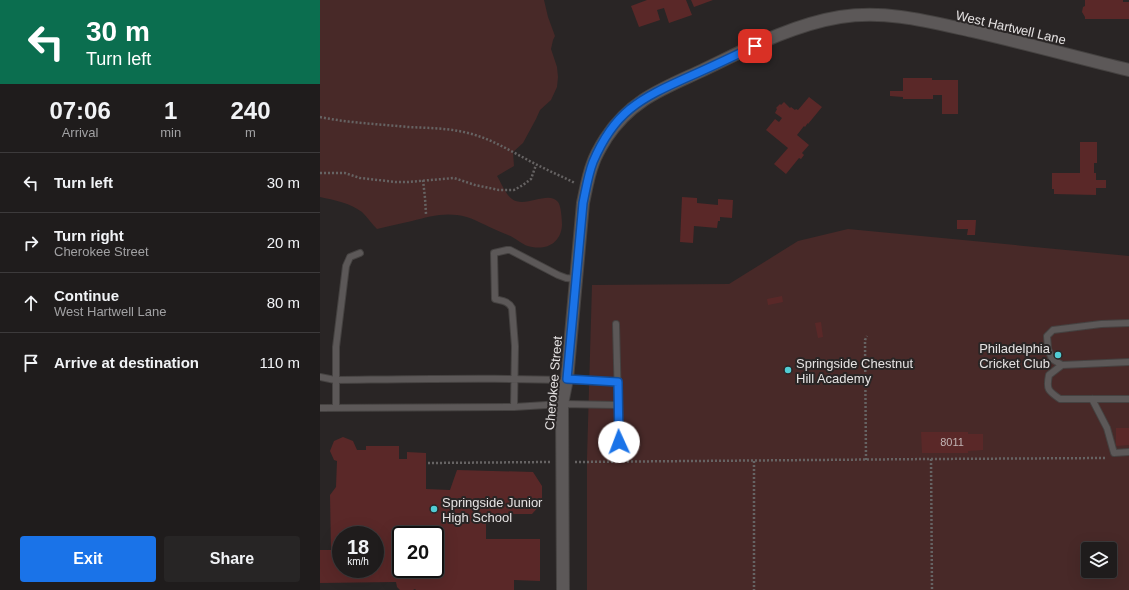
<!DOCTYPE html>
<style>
body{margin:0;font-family:Arial,sans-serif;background:#272525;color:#f1f3f6;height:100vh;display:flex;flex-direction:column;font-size:15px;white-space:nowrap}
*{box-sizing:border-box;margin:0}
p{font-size:13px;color:#a1a1a3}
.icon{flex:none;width:22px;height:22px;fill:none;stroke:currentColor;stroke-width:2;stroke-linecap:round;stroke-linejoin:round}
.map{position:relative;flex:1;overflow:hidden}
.sheet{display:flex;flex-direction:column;background:#1f1c1c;width:320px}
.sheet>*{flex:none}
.banner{background:#0b6e4f;color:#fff;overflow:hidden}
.controls{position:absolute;left:761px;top:542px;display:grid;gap:8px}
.controls a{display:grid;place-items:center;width:36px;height:36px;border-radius:4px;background:#1f1c1c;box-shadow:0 4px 16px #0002,0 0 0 1px #3c3a3b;font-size:20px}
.speed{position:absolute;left:12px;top:526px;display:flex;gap:8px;font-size:20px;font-weight:700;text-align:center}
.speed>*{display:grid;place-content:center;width:52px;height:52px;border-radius:50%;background:#1f1c1c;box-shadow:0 4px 16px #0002,0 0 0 1px #3c3a3b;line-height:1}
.speed small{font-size:10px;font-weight:400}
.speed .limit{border:2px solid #111;border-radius:6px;background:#fff;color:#111}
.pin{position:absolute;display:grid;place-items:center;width:34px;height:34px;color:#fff;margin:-17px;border-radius:8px;box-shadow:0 2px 6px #0006}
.me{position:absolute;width:44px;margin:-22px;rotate:358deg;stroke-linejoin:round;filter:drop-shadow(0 0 3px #0008)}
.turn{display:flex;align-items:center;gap:14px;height:84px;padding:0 20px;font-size:18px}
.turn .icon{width:52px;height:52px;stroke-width:2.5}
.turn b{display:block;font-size:28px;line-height:34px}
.eta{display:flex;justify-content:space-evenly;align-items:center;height:68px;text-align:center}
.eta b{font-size:24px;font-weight:800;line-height:28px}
.cta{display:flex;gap:8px;margin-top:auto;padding:8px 20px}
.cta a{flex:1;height:46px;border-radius:4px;background:#1a73e8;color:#fff;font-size:16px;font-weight:800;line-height:46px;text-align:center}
.cta a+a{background:#272525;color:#f1f3f6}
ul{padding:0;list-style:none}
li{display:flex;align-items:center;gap:12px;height:60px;padding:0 20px;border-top:1px solid #3c3a3b}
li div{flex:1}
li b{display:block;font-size:15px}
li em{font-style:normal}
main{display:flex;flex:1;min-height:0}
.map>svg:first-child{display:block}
</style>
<main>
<section class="sheet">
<div class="banner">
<div class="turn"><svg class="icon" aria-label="left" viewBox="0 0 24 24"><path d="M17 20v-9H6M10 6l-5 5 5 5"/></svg><div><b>30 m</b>Turn left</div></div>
</div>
<div class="eta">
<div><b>07:06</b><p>Arrival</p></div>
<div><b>1</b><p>min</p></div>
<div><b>240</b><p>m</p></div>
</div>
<ul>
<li><svg class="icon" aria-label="left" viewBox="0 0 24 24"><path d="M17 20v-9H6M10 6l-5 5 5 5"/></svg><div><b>Turn left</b></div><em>30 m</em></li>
<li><svg class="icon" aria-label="right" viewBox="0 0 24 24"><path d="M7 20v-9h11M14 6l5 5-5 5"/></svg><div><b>Turn right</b><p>Cherokee Street</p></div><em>20 m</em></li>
<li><svg class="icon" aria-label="ahead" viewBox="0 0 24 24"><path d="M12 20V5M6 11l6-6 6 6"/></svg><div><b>Continue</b><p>West Hartwell Lane</p></div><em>80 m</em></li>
<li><svg class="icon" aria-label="arrive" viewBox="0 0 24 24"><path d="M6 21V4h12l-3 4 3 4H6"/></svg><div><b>Arrive at destination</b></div><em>110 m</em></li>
</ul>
<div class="cta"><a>Exit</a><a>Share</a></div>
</section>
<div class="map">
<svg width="809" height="590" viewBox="0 0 809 590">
<rect width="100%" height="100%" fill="#292525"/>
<path fill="#482928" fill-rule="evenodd" d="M0,0H224L228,17L235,36L233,40L231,49L237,67L238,77L237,87L231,100L220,110L216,119L203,143L193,152L194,166L177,176C181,182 185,194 192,199C205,209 228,190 238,202C241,205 242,220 242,225C241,242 228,250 212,247C203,246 196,238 188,235C183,233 178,231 174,229C162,224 150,216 137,215C121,213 107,217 92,221C80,224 68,226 57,229C52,224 47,217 42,212C30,203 14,200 0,197Z
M528,229L809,256V590H267V458L272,285L409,284L478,241ZM768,549H790V571H768Z"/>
<path fill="#5a2828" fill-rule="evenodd" d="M327,0H366L372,15L349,23L344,8L337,10L340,20L319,27L311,6Z
M371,0H393L374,7Z
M765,0H803V2H809V19H765V17L762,12L763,7L765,6Z
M583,78H612V80H638V114H622V95H613V99H583V97L570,96V91H583Z
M489,97L502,107L488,124L487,123V124L485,127L484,126L477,135L489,145L482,153L484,155L481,159L479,158L466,174L454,164L468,148L446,130L455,119L459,122L462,118L455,113L457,109L456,108L460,104L461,105L464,102L470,108L471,107L475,110L476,109L478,110Z
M760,142H777V163H774V173H776V180H786V188H776V195L734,194V189H732V173H760Z
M362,197L377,198V203L398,205V199L413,200L412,218L400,217V221H398L397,228L374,226L373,243L360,242Z
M637,220H656L655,235H647L648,229H637Z
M462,296L463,302L448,305L447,299Z
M501,322L503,337L498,338L495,323Z
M796,428H809V445L796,446Z
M601,432H648V434H663V450L648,451V453H602Z
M23,437L33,441L37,450H46V446H79V459H87V452L106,453V489L130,490L137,470L213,472L222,486V503L212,514H166V539H220V581L194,580V590H96L95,589L93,590H80L77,587L76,582L0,583V550H11L10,495L16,487L17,461L14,460L10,451L14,441ZM21,535H55V569H21ZM81,535H115V569H81Z"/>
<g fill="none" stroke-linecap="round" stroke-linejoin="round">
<g stroke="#454241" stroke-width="8">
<path id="service" d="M296,324L299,442
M809,362L742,365L729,375C726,389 728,391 740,399H809
M742,365L732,359L728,349L727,336L733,330L781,324L809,323
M0,377L15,380C109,379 203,377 298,382
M772,399L787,428L794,453L809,452
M194,407L195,346L192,308C188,301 183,301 175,299L174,253L187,250H190L238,275L246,278L257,279
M0,408L194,407L242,404L298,405
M16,408V347L26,266L30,257L40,253"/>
</g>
<g stroke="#454241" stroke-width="14">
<path id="minor" d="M243,590L242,404L247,379L263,203C266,189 268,176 273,163C276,154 281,146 286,138C311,100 342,89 381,71C425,50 471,25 520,17C566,10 607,21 652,31C704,43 756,57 809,70"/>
</g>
<path stroke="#666363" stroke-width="2.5" stroke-dasharray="2 2" stroke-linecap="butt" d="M0,117C29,123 58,124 88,127C108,128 128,128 148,133C169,138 187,149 206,159C222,168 239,175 255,183
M0,173H25L40,178L76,182H88L134,178L155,185L179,190H194L203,185L211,179L216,165
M103,180L105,198L106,214
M611,459L787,458
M546,460L545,340L547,336
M434,461V590
M255,462L611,459L612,590
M108,463L230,462"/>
<use href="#service" stroke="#5c5858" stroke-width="6"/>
<use href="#minor" stroke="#5c5858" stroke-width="12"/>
</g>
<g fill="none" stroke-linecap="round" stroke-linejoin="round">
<g stroke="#114b97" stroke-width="10">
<path id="route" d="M299,442L298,382L247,379L263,203C266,189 268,175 273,162C281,143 294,122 310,109C326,96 346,87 366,78C389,68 412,57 435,46"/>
</g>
<use href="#route" stroke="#1a73e8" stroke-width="7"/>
</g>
<g fill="#51ccd4" stroke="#292525" stroke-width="1.5">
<circle cx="738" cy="355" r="4"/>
<circle cx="468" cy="370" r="4"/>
<circle cx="114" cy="509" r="4"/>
</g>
<g text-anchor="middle" stroke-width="4" stroke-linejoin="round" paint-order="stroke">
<g font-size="11" fill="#c2b4b4">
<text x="632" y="446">8011</text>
</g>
<g font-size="13" fill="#e5e2e2" stroke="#292525">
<text transform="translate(691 27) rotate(13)" y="5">West Hartwell Lane</text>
<text transform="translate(233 383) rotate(-85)" y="5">Cherokee Street</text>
</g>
<g font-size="13" fill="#e5e2e2" stroke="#292525" text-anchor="start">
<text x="730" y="353" text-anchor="end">Philadelphia<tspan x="730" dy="15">Cricket Club</tspan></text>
<text x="476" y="368">Springside Chestnut<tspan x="476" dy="15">Hill Academy</tspan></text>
<text x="122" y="507">Springside Junior<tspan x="122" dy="15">High School</tspan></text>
</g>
</g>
</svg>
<div class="controls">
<a><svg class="icon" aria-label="layers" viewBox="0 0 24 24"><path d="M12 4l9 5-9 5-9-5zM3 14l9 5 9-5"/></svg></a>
</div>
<div class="speed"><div>18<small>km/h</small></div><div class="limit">20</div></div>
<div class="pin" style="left:435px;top:46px;background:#d93025"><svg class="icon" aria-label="arrive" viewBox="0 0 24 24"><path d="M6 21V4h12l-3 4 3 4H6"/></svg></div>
<svg class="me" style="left:299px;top:442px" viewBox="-20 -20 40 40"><circle r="19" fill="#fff"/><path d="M0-13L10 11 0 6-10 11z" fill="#1a73e8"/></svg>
</div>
</main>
